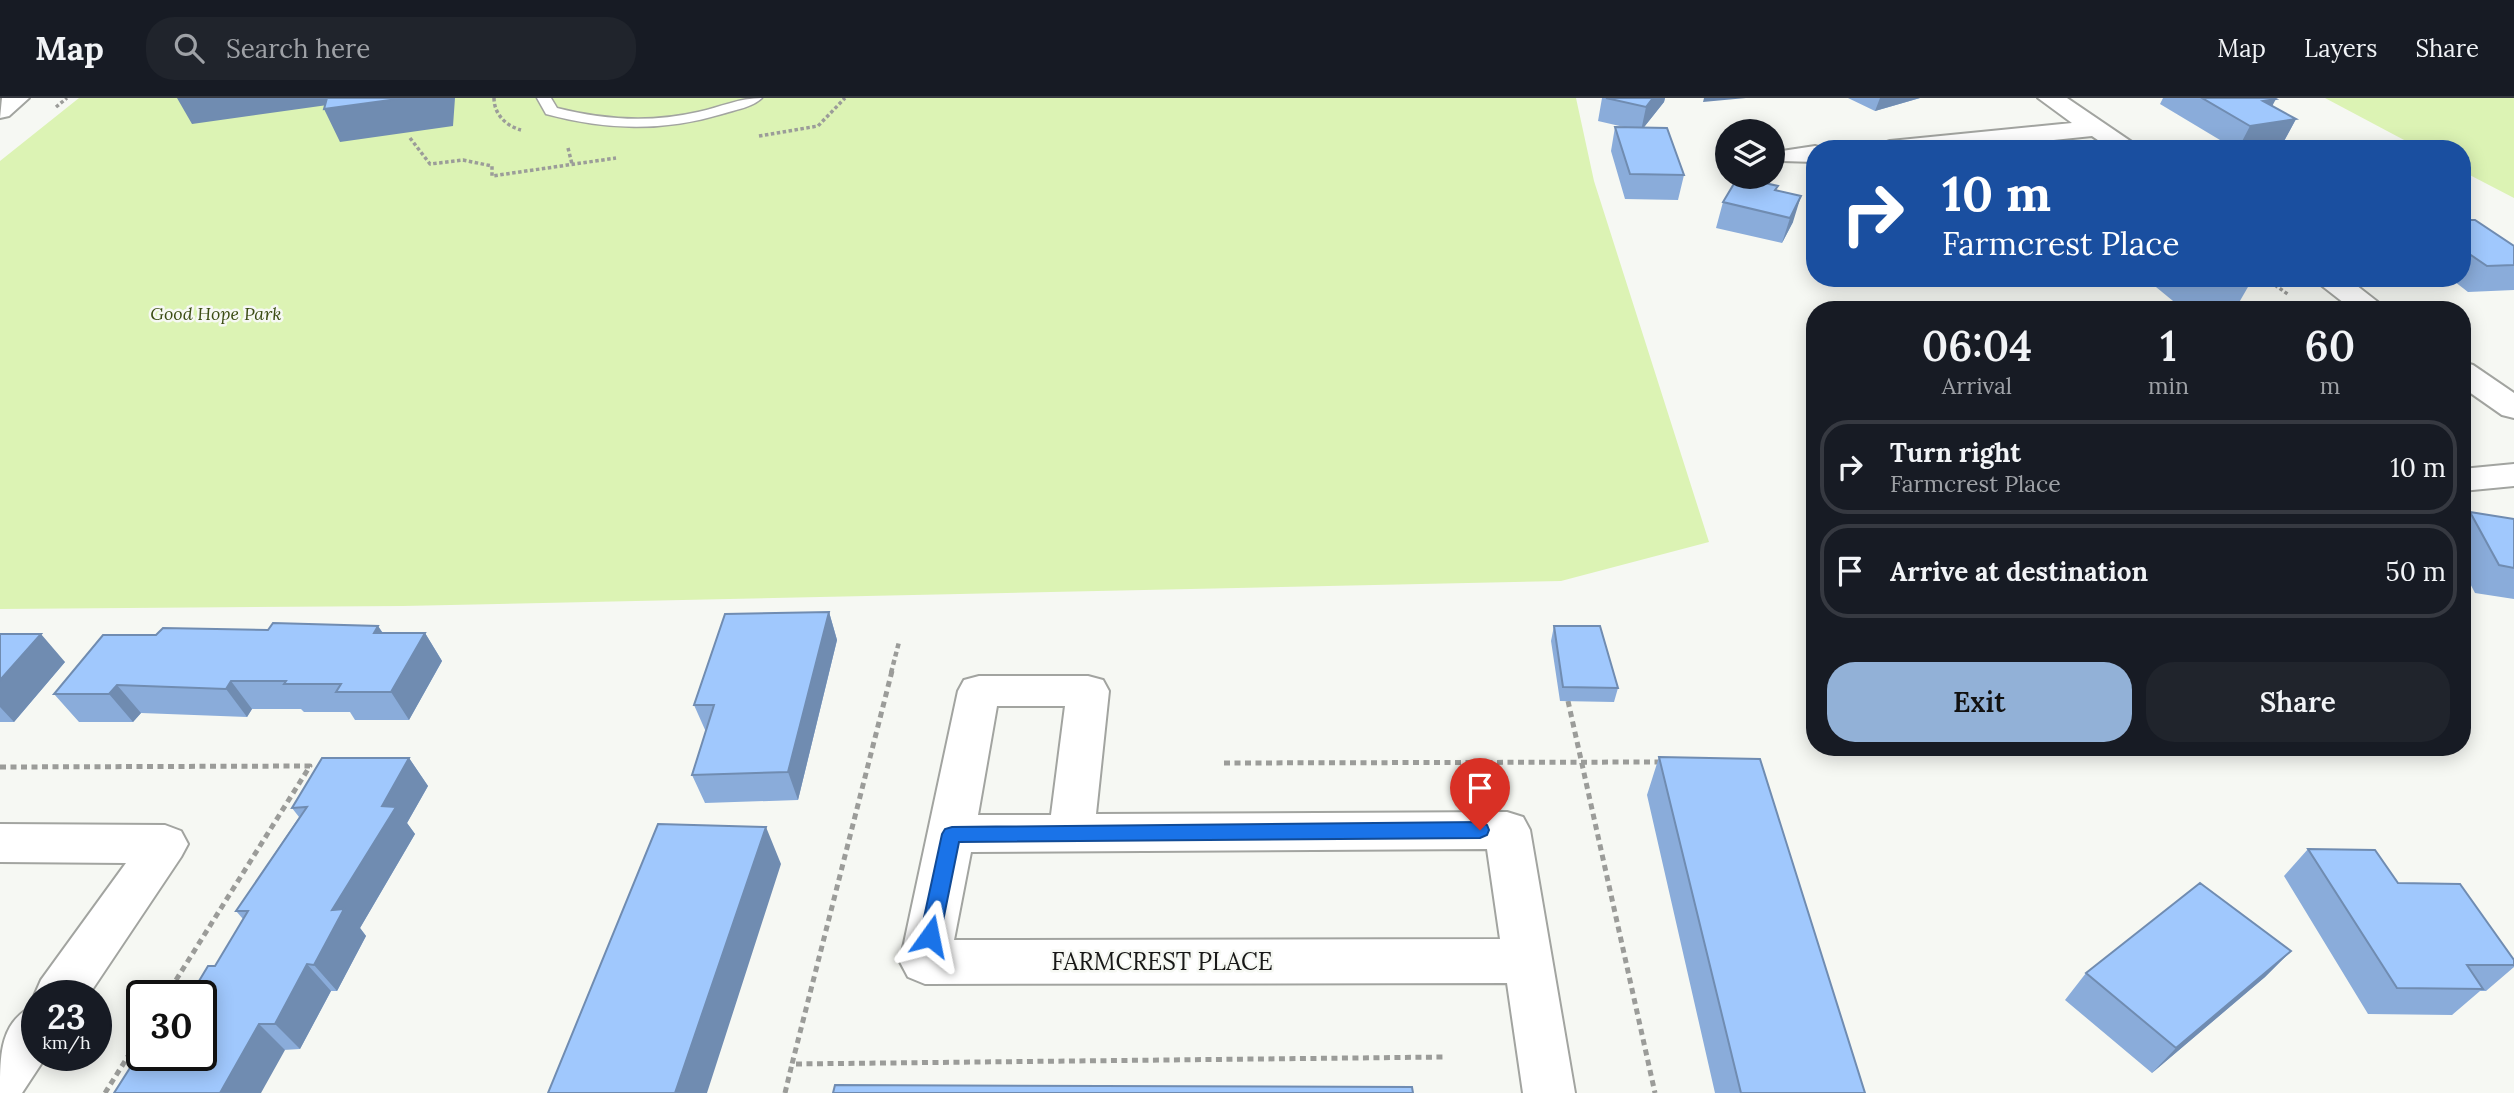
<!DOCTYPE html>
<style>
body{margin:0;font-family:Lora,serif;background:#20242c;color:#f1f3f6;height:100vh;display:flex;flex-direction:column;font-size:26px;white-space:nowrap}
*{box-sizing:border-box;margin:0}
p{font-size:23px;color:#9ea1a6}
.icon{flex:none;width:38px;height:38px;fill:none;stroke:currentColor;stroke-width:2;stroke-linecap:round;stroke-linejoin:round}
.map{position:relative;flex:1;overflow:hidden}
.sheet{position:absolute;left:1806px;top:203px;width:665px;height:455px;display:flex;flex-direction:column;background:#171b24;border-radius:28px;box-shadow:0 4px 18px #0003}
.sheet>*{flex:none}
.hud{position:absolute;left:1806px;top:42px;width:665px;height:147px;border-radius:28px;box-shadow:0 4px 18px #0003;background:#1a4fa0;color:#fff;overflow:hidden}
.tools{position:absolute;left:1715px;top:21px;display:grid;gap:14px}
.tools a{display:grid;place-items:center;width:70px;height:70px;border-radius:50%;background:#171b24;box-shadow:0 4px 18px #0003;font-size:35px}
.speed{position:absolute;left:21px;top:882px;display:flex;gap:14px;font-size:35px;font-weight:700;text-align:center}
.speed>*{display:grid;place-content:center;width:91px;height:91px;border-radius:50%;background:#171b24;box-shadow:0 4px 18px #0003;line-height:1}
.speed small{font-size:18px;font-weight:400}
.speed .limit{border:4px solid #111;border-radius:10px;background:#fff;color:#111}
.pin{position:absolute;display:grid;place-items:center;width:60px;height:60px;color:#fff;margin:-72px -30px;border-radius:50% 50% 50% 0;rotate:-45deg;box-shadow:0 0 7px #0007}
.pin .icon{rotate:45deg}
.me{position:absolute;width:77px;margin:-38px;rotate:12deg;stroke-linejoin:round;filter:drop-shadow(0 0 5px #0008)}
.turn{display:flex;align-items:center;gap:24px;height:147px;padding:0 21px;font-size:32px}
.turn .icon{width:91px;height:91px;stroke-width:2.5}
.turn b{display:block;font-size:49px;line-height:60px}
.eta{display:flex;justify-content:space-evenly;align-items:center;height:119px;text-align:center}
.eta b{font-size:42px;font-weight:600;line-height:49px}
.action{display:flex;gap:14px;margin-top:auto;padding:14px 21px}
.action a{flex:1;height:80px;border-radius:28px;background:#92b1d7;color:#111;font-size:28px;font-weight:600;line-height:80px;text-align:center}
.action a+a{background:#20242c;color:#f1f3f6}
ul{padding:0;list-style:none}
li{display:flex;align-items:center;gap:21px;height:94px;margin:0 14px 10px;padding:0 7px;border:4px solid #363941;border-radius:28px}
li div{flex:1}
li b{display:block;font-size:26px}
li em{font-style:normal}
header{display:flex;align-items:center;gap:42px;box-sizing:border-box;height:98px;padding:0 35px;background:#171b24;border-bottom:2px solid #363941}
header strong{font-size:33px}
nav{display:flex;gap:38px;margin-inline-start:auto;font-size:24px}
.search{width:490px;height:63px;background:#20242c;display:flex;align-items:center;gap:18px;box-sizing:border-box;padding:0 24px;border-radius:28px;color:#9ea1a6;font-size:26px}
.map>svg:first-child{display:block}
</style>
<header>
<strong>Map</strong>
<div class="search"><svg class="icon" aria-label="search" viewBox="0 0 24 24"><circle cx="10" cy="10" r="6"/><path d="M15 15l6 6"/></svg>Search here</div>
<nav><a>Map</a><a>Layers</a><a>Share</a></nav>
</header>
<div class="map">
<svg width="2514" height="995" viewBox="0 0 2514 995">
<rect width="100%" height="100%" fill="#f6f8f3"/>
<path fill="#dcf3b4" d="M79,0H1576L1594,83L1709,444L1561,483L403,508L0,511V63Z
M2325,0H2514V100L2462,73V51H2421Z"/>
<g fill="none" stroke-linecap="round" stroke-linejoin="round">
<g stroke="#a2a4a0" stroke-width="3">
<path id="service" d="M537,0H551L557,10C604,22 650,25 698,14C721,9 739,0 762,0C753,9 735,12 722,16C662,34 606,32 546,16Z"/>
</g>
<g stroke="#a2a4a0" stroke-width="4">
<path id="minor" d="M29,0L9,18L0,20L2,0Z
M2038,0H2067L2142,51H2111L2092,38L1967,51H1877L1881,46L1890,43L2072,25Z
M1815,48L1824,51H1815V64L1782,63L1778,58L1782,53Z
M2312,180H2347L2388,212H2353Z
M2462,264L2473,267L2514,295V320L2502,317L2462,289Z
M2514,366V388L2462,393V371Z
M979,578H1088L1103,582L1109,593L1096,716L1507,714L1523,719L1530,732L1575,995H1523L1507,885L925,886L908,879L900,864L958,593L964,582ZM997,608H1065L1051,717H978ZM1487,751L1500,841L954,842L971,754Z
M0,726L165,727L181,733L188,746L181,759L88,898H37V904L34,898L41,882L126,765L0,764Z
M37,906V957H47L22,995H0C0,955 0,922 37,906Z"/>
</g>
<path stroke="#9b9c99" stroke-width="3.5" stroke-dasharray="3.5 2.5" stroke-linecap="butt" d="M494,0C494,16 506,28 521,32
M56,9L67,0
M759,38L818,28L845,0
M410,40L430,66L463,62L492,68V78L616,60
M568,50L572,66
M2265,180L2289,197"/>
<path stroke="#9b9c99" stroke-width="4.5" stroke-dasharray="5 3.5" stroke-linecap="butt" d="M891,575L899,544"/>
<path stroke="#9b9c99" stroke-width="5" stroke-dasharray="6 4.5" stroke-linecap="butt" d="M892,573L792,966L1445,959
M1568,603L1655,995
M1224,665L1661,664
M0,669L310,668L166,898
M105,995L142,936
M785,995L792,966"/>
<use href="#service" fill="#fff" fill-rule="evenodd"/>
<use href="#minor" fill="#fff" fill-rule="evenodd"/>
</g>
<path fill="#8aacda" d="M1602,0H1665L1664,4L1644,29L1684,77L1678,102L1625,101L1611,53L1615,29H1624L1598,23Z
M1848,0H1920L1875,13Z
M2163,0H2274L2272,8L2296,21L2283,45L2246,51H2235L2160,6Z
M1778,88L1776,93L1793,124L1782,145L1716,130L1723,104Z
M2462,122L2514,148V192L2468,194L2450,180H2462Z
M2145,180H2250L2252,182L2237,208L2202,212H2184Z
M2470,414L2514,421V501L2475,495L2462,470V423Z
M829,514L837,542L798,702L705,705L692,677L706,634L694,607Z
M378,528L383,535H425L442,563L409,622H355L350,614H304L301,611H252L247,619L141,615L133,624H79L54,596L156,537Z
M1554,528L1618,590L1614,604L1560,603L1551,543Z
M0,536L65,564L14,624H0Z
M1659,659L1865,995H1715L1647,697Z
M409,660L428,688L407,725L415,736L360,830L366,838L337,893H331L300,951L201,957L215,868L243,821L236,813L299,719L292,710Z
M2308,751L2398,785L2514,862V869L2486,893H2480L2452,917L2368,916L2284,778Z
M2291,853L2265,879L2152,975L2065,902L2086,875Z"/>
<path fill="#708cb1" d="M177,0H347L349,4L192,26Z
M405,0H455L453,28L340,44L324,11Z
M1653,0H1665L1664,4L1641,33L1646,9Z
M1704,0H1746L1703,4Z
M1880,0H1920L1875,13Z
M2276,1L2263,25V3Z
M2296,21L2283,45L2246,51H2238L2250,28Z
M1801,98L1793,124L1782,145L1790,120Z
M829,514L837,542L798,702L788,674Z
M378,528L396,556L374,535Z
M425,535L442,563L409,622L391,594Z
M41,536L65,564L14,624L0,609V582Z
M231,583L252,611L247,619L226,591Z
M117,587L141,615L133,624L109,596Z
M409,660L428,688L407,725L415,736L360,830L366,838L337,893L314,867L332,812L382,708Z
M766,729L781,766L707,995H675Z
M2291,853L2265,879L2152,975L2176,950Z
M307,866L331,893L300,951L275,926Z
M259,926L285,952L261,995H220Z"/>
<path fill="#a0c8fd" stroke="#708cb1" stroke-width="2" d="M327,0H405L324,11Z
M1606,0H1653L1646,9Z
M2202,0H2274L2276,1L2263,3L2296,21L2250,28Z
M1615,29L1667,30L1684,77L1630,76Z
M2330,46L2337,51H2289Z
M1738,79L1778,88L1775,92L1801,98L1790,120L1723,104Z
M2462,122H2475L2514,148V167L2487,168L2462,151Z
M2192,180H2250L2252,182L2201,187Z
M2470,414L2514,421V470L2499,467Z
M829,514L788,674L692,677L714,607H694L725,516Z
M273,525L378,528L374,535H425L391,594H336L341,586H284L286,583H231L226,591L117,587L109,596H54L103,537H156L163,530L268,532Z
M1554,528H1600L1618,590L1563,589Z
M0,536H41L0,582Z
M1659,659L1760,661L1865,995H1741Z
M322,660H409L382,708L396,709L332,812L344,811L314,867L307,866L275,926H259L220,995H114L142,951V957H201V898H190L208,868H215L248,813H236L307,709L292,710Z
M658,726L766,729L675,995H548Z
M2308,751L2375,752L2398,785L2460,786L2514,862V867H2467L2483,891L2397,890Z
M2200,785L2291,853L2176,950L2086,875Z
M835,987L1412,989L1413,995H833Z"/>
<path fill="#1a73e8" stroke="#114b97" stroke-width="2" d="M1480,724L1487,727L1489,732L1487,737L1480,740L959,744L940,838L938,845L930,847L923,845L920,838L942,736L945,731L952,729Z"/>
<g text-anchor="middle" stroke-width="5" stroke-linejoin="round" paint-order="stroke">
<g font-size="18" font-style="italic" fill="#3b4c13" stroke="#f6f8f3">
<text x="216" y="222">Good Hope Park</text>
</g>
<g font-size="24" fill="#181817" stroke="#f6f8f3">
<text x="1162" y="872">FARMCREST PLACE</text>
</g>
</g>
</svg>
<div class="tools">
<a><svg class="icon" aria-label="layers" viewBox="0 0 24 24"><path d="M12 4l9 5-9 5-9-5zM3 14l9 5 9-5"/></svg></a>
</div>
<div class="speed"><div>23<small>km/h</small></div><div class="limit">30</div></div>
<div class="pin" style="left:1480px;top:732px;background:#d93025"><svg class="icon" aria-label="arrive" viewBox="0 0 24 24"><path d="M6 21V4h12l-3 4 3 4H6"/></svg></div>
<svg class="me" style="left:930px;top:838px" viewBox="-20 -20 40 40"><path d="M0-17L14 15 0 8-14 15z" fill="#1a73e8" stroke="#fff" stroke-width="4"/></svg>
<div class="hud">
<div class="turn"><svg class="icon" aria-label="right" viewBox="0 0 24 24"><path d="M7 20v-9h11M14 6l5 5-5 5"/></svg><div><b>10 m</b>Farmcrest Place</div></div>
</div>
<section class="sheet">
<div class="eta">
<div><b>06:04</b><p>Arrival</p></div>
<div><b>1</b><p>min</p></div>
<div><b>60</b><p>m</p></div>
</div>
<ul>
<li><svg class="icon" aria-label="right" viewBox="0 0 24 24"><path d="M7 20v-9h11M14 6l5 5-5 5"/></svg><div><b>Turn right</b><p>Farmcrest Place</p></div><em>10 m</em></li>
<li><svg class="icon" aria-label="arrive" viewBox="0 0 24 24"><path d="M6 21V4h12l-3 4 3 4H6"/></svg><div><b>Arrive at destination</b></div><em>50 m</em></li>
</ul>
<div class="action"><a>Exit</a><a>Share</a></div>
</section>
</div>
